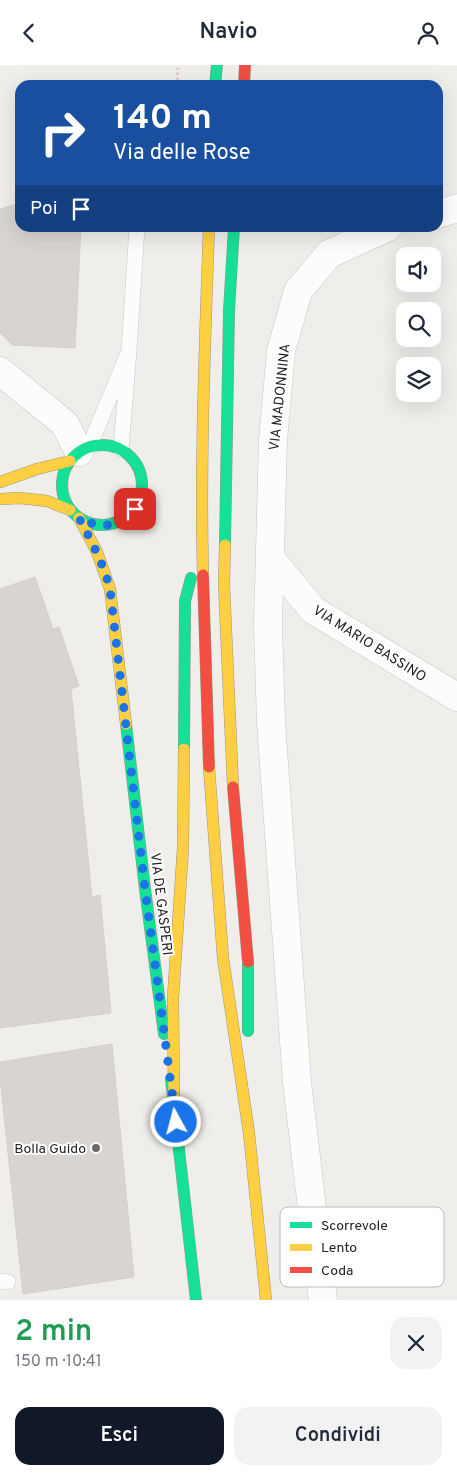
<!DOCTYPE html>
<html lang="it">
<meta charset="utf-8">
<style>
body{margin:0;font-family:Overpass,sans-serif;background:#f2f2f3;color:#1f2937;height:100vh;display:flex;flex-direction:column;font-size:19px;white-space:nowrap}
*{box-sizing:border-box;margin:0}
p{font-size:16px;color:#747a83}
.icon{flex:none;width:28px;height:28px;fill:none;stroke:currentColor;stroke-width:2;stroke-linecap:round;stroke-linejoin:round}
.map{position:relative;height:1235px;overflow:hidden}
.drawer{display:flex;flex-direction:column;background:#fff;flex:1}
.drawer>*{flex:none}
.top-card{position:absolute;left:15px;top:15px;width:428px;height:152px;border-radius:15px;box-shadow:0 5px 20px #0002;background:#1a4fa0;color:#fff;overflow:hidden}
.controls{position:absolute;left:396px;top:182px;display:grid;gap:10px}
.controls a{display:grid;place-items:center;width:45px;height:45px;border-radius:10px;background:#fff;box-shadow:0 5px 20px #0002;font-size:25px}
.pin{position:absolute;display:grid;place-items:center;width:42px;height:42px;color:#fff;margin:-21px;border-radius:10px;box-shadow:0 2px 8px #0006}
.me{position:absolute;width:55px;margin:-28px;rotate:353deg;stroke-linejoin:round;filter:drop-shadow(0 0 4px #0008)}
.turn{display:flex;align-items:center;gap:18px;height:105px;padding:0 15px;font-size:22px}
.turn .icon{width:65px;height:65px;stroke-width:2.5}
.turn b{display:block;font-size:35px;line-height:42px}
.then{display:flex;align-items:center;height:48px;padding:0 15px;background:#0003;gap:10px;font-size:19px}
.round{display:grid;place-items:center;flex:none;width:52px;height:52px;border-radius:15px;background:#f2f2f3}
.summary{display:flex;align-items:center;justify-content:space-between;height:85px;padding:0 15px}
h1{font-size:30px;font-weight:600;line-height:38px;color:#1e9e55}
.action{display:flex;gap:10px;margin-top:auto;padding:10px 15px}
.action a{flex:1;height:58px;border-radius:15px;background:#111827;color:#fff;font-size:20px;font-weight:600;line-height:58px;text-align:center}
.action a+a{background:#f2f2f3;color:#1f2937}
header{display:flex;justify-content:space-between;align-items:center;height:65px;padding:0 15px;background:#fff;font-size:22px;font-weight:600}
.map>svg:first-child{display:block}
</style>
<header><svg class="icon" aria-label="back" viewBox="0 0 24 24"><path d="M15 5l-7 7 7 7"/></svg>Navio<svg class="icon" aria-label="person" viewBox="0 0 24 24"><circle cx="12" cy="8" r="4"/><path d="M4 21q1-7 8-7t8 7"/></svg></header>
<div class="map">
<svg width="457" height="1235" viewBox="0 0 457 1235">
<rect width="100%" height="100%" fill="#f0eeeb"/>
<path fill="#d7d4d2" stroke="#d3d0cc" d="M20,138V162H81L75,283L12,280L0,268V144Z
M35,512L53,564L59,562L79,621L0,649V524Z
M71,624L92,832L100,830L111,948L0,963V649Z
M112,979L134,1212L23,1229L0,1013V997Z"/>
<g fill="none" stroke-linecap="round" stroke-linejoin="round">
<g stroke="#c9c8c7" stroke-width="16">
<path id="lane" d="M129,286L137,162
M89,382L129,286L121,384
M0,1216L8,1217"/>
</g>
<g stroke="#c9c8c7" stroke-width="29">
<path id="street" d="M438,149L457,143
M0,306L65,359L79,387
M271,494L313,545L457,632
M323,1235L297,1017L271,657L268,560L273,375L281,286L298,226L329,189L388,162"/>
</g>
<g stroke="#999a82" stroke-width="12">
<path id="fast" d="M215,20L217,0
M62 420a40 40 0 1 1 80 0a40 40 0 1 1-80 0Z
M225,480L229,246L234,162
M126,659L145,824L164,969
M184,684L185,536L191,513
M248,897V966
M171,1014L196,1235"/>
</g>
<g stroke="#999a82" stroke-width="12">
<path id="slow" d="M0,417L37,404L70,396
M0,434L20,433L47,436L70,445
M79,453L97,487L110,524L126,659
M225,480L224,519L233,722
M203,510C200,394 205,278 209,162
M209,702L223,893L249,1068
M174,1037L173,933L183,783L184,684
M249,1068L266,1235"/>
</g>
<g stroke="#999a82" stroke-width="12">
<path id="jam" d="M244,20L245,0
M203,510L209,702
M233,722L248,897"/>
</g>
<path stroke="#dccecd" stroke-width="3" stroke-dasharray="2.5 2.5" stroke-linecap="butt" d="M177,20L178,0"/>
<use href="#lane" stroke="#fdfcfc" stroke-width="15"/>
<use href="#street" stroke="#fdfcfc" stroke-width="28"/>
<use href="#fast" stroke="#16e098" stroke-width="11"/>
<use href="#slow" stroke="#ffcf43" stroke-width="11"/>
<use href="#jam" stroke="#f24e42" stroke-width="11"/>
</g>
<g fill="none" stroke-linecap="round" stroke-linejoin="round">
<path stroke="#1a73e8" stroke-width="9" stroke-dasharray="0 16.2" d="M135,444C117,462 102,465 79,453C92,477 103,498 110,524L145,824L176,1057"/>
</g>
<circle fill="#6a6968" stroke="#fff" stroke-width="2" cx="96" cy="1083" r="5"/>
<g text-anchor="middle" stroke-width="4" stroke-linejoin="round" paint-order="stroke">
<g font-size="14" fill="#222" stroke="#fff">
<text transform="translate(279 332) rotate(-84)" y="5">VIA MADONNINA</text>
<text transform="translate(370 578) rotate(32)" y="5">VIA MARIO BASSINO</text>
<text transform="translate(162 839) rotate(83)" y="5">VIA DE GASPERI</text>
</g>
<g font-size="14" fill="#222" stroke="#fff" text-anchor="end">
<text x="86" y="1088">Bolla Guido</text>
</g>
</g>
<rect x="280" y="1142" width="164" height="80" rx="8" fill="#fff" stroke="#bdbdbd" stroke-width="1"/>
<rect x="290" y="1157" width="22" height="6" fill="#16e098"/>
<rect x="290" y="1179" width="22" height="7" fill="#ffcf43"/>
<rect x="290" y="1202" width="22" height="6" fill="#f24e42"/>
<g font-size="14" fill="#222">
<text x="321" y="1165">Scorrevole</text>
<text x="321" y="1187">Lento</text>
<text x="321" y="1210">Coda</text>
</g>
</svg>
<div class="controls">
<a><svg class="icon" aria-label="sound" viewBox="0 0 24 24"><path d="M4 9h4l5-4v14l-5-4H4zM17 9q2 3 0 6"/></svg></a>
<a><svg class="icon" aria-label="search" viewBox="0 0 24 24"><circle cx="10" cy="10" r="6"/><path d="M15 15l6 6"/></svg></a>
<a><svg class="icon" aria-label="layers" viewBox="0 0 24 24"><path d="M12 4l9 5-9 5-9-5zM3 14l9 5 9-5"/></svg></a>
</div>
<div class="pin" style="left:135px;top:444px;background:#d93025"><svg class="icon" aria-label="arrive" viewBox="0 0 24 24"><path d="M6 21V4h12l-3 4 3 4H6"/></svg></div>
<svg class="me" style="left:176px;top:1057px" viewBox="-20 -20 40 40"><circle r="17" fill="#1a73e8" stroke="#fff" stroke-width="3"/><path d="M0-11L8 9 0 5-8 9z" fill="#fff"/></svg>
<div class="top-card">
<div class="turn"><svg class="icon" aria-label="right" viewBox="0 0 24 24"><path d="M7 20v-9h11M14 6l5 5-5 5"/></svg><div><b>140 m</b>Via delle Rose</div></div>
<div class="then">Poi<svg class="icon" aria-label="arrive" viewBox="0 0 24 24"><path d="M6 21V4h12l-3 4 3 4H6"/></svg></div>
</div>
</div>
<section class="drawer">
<div class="summary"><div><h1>2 min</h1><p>150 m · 10:41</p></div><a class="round"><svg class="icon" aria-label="close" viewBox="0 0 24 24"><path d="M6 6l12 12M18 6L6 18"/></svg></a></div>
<div class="action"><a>Esci</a><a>Condividi</a></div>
</section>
